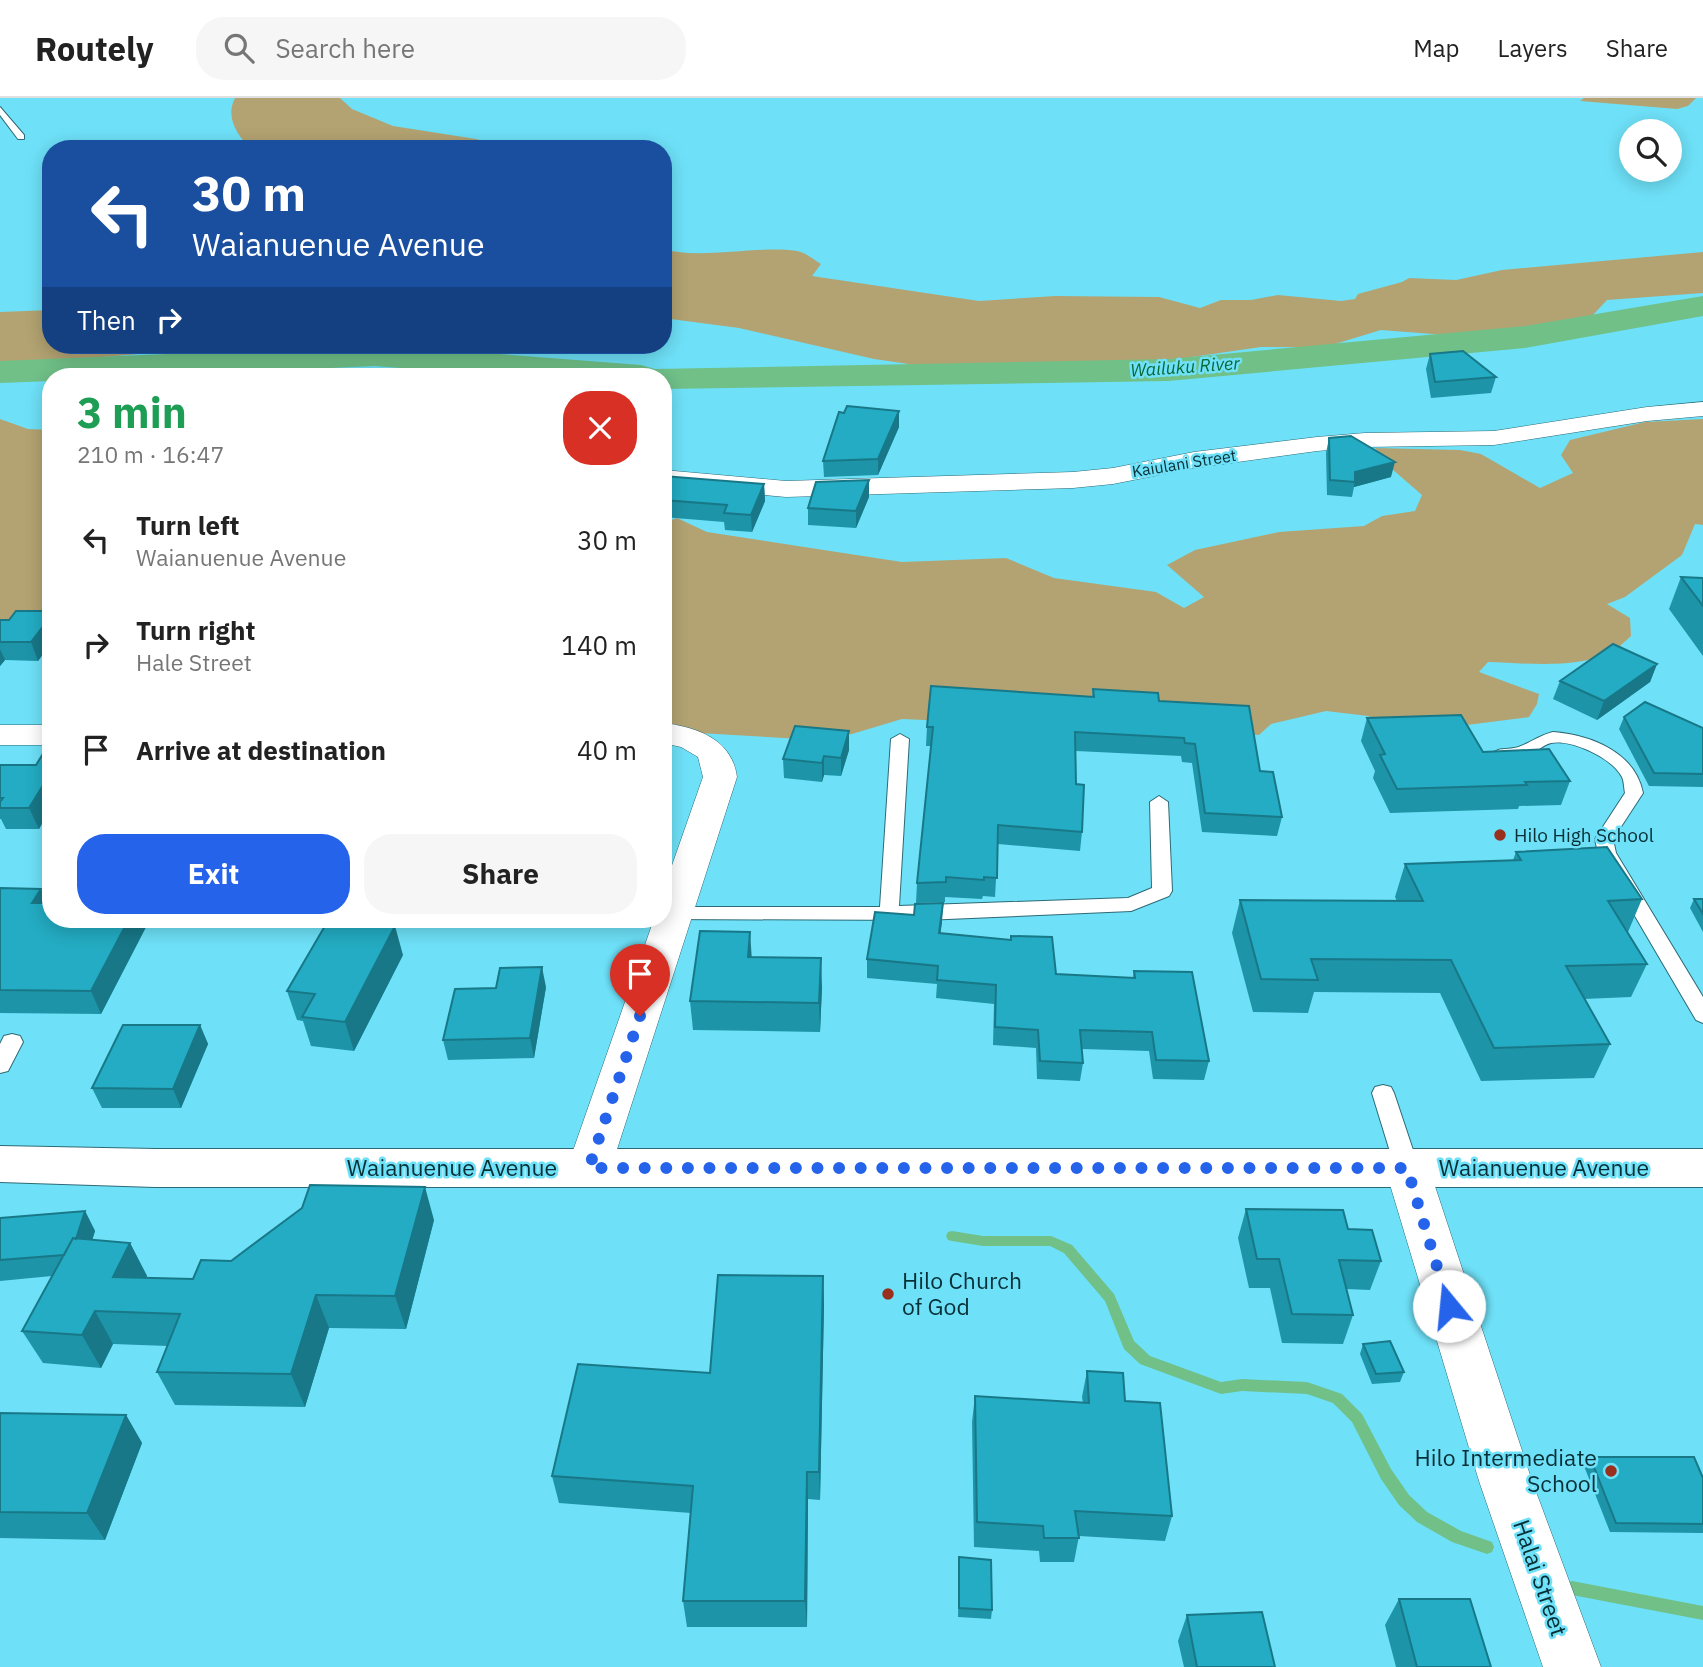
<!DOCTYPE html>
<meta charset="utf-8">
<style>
body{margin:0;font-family:"IBM Plex Sans",sans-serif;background:#f6f6f6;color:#222;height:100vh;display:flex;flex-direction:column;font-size:26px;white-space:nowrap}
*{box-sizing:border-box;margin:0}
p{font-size:23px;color:#767676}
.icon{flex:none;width:38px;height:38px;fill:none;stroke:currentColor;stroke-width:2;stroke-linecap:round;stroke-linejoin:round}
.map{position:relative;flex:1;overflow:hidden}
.drawer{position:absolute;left:42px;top:270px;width:630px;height:560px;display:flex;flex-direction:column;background:#fff;border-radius:28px;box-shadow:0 4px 18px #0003}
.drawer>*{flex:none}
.guide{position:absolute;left:42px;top:42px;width:630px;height:214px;border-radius:28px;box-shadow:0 4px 18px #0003;background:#1a4fa0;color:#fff;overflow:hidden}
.buttons{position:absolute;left:1619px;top:21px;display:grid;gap:14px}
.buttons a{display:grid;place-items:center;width:63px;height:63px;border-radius:50%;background:#fff;box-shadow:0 4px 18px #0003;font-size:35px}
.pin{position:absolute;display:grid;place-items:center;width:60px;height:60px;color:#fff;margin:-72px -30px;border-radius:50% 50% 50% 0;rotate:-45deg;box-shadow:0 0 7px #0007}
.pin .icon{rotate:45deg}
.me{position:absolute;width:77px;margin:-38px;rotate:343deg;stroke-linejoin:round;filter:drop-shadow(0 0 5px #0008)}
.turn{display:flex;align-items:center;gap:24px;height:147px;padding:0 35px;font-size:32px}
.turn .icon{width:91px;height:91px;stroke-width:2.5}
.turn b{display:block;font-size:49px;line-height:60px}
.then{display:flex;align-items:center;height:66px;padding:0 35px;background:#0003;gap:14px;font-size:26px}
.round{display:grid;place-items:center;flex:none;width:74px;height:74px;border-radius:28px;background:#f6f6f6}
.summary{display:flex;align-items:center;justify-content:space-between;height:119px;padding:0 35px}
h1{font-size:42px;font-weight:700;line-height:52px;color:#1e9e55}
.cta{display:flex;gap:14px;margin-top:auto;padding:14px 35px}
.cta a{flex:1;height:80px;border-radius:28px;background:#2563eb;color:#fff;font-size:28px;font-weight:700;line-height:80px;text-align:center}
.cta a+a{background:#f6f6f6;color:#222}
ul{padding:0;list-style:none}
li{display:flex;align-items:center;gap:21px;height:105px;padding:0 35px}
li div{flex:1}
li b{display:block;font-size:26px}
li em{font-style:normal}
header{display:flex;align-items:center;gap:42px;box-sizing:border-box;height:98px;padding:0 35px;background:#fff;border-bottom:2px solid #e0e0e0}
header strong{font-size:33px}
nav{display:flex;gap:38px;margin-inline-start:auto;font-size:24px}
.search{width:490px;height:63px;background:#f6f6f6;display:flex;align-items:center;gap:18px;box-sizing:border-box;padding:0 24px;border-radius:28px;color:#767676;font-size:26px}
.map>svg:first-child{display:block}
</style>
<header>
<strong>Routely</strong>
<div class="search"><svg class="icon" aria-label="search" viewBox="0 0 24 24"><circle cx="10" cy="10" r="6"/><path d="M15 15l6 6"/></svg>Search here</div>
<nav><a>Map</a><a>Layers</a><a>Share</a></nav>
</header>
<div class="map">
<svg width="1703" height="1569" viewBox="0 0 1703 1569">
<rect width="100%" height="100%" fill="#6ee1f8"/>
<path fill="#b3a372" d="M235,0H340L352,11L393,28L476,41L499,47L504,51H251C237,37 225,19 235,0Z
M1584,0H1696L1688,8L1677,11L1580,3Z
M663,151C700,162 756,147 797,153C805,154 814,162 821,166L812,178L979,203L1055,198L1159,199L1200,210L1221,202H1251L1278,197L1341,203L1355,201L1358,196L1402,184L1409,180L1456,182L1502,172L1703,154V195L1607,202L1592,218L1548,228L1491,235L1458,238L1381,232L1325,249H1261L1171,262H1120L1101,268L1009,271L929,269L874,261L739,230L663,220Z
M51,212V247H414L389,251L207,250L0,268V214Z
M0,321L28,331L51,332V511L0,523Z
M1703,321V427L1695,426L1682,457L1625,499L1607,506L1630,520L1631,538C1625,543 1620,549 1614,552C1581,572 1525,565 1488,564L1479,574L1539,596L1537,606L1529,619L1451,629L1420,637L1368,618L1326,613L1271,626L1259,637L902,621L852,636L819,642L663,633V425L677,420L707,434L902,464L1006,460L1054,480L1156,494L1184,510L1204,499L1167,467L1195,452L1279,434L1364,428L1382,418L1415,413L1422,397L1392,371L1375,350L1460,352L1481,356L1540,390L1573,375L1561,357L1570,342L1645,324Z"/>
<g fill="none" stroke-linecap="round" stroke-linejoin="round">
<path fill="#70c088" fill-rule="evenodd" d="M952,1133L983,1138H1051L1072,1147L1114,1196L1134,1243L1150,1258L1221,1284L1242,1281L1307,1284L1342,1296L1362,1316L1391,1371L1409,1397L1427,1414L1461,1433L1492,1444L1494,1449L1492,1454L1487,1456L1452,1444L1417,1424L1399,1407L1381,1381L1352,1324L1333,1305L1307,1296L1242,1293L1221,1296L1140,1266L1124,1251L1105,1203L1064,1155L1050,1148H983L952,1143L948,1142L946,1138L948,1134Z
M1572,1483L1703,1508V1522L1572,1497L1567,1495L1565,1490L1567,1485Z"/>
<path fill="#70c088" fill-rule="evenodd" d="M1703,198V218L1525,250L1168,283L663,291V278H504L375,268L150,278H51V283L0,285V263L383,247L641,267L655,271L1168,261L1525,228Z"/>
<g stroke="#2d6a76" stroke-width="2">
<path id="service" d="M0,9L24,37V41H18L0,17Z
M1553,634C1591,637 1635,654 1643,695L1613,741L1616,755L1703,899V925L1696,922L1598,755L1595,741L1625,695C1624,690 1624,683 1622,679C1612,660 1572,641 1551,645C1542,647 1536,655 1528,659C1519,663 1499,663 1492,656C1499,649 1505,652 1514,650C1524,649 1539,637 1553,634Z
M900,636L909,641L899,808L1128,800L1152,790L1150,704L1159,698L1168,704L1172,793L1169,798L1131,813L924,822L666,821L663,816L666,811L673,809H880L891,641Z
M12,936L20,938L23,944L8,973L0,975V946L4,938Z
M1383,987L1391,989L1394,995L1419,1070L1415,1077L1407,1079L1399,1077L1395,1070L1372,995L1375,989Z"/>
</g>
<g stroke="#2d6a76" stroke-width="1">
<path id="minor" d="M1703,304V318L1647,323L1494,347L1365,349L1317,353L1194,370L1113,386L1073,390L786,399L663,388V372L786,383L1073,374L1113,370L1194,354L1317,339L1365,335L1494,333L1647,309Z
M663,625C697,629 732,641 737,679L611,1070L605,1082L589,1088L573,1082L567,1070L654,821H663V793L703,679L698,659L681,649L663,645Z
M0,627H51V647H0Z
M1407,1052L1423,1058L1429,1070L1532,1383L1601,1569H1543L1479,1383L1385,1070L1391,1058Z"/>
</g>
<g stroke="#2d6a76" stroke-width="2">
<path id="secondary" d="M0,1048L155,1051H1703V1089H155L0,1084Z"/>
</g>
<use href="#service" fill="#fff" fill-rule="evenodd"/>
<use href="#minor" fill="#fff" fill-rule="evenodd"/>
<use href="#secondary" fill="#fff" fill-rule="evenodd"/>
</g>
<path fill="#1e94a8" d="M1430,256L1496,279L1491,295L1431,300L1426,271Z
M899,313V329L878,377L824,379L823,363Z
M1329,340L1391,379L1354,389L1352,399L1327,397L1326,355Z
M663,378L764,386L765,403L752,434L725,432L724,424L663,419Z
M869,382V399L856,430L808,427V410Z
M1681,479L1703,480V558L1669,511Z
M51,513V545L38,563L5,562L0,568V522H9Z
M1657,566L1650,584L1597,622L1553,601L1560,583Z
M1093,591L1159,603L1260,673L1282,719L1277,738L1202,734L1192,665L1182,664L1181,658L1076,653V686L1082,734L1080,753L998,746L995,799L983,798L982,801L945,799V804L916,805L917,785L931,648H926L927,629L1092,599Z
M1624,619L1703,630V689L1649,688L1619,631Z
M1367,620L1483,654L1570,683L1561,707L1519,708L1518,711L1390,715L1373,680L1375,673L1361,643Z
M849,633V652L841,678L824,677L822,684L784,680L783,661Z
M51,643V710L39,731H6L1,721H0V667H36Z
M1516,754L1642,801L1628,834L1647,866L1631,899L1584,901L1610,946L1594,980L1481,983L1440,895L1314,894L1308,915L1253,914L1232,835L1240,802L1397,803L1395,799L1405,766L1513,762Z
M0,790L51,821H143L146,829L101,916L0,915Z
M1694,801H1703V834L1690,810Z
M942,824L940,836L1011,842V838L1056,876L1133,880L1134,873L1209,963L1204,982L1153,981L1149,953L1082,951L1083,965L1080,983L1037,981L1036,950L993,947L994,906L936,900L937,886L867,880V861Z
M403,857L354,953L311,948L303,923L297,922L287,893Z
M546,889L534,960L448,962L443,942Z
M822,889L820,934L693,932L690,903Z
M200,927L208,946L181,1010H102L92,990Z
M1246,1111L1348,1131L1381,1163L1370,1192L1346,1191L1353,1217L1343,1246L1282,1245L1270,1190H1249L1238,1140Z
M85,1113L95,1133L92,1142L130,1145L147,1178L146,1180L193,1181L231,1163L434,1122L406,1231L329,1230L305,1309L175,1307L157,1274L168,1248L113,1246L101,1270L43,1265L22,1233L52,1178L0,1183V1120Z
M823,1178L824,1207L820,1402L808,1401L807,1529H687L683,1503L691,1415L559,1405L552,1378L710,1275Z
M1363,1246L1404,1274L1400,1284L1372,1286L1360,1256Z
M1087,1273L1125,1303L1172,1418L1165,1443L1079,1438L1074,1464H1040L1039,1453L974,1449L972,1324L975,1298L1083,1305L1082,1299Z
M0,1315L126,1317L142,1345L105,1442L0,1440Z
M1590,1359L1703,1380V1435L1610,1434L1584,1368Z
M959,1459L992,1512L991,1521L958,1519Z
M1399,1501L1491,1569H1396L1385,1527Z
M1187,1517L1275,1569H1184L1178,1543Z"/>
<path fill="#187888" d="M899,313V329L878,377V361Z
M1395,364L1391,379L1354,389L1355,374Z
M869,382V399L856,430V413Z
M764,386L765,403L752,434L751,417Z
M51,518V545L38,563L31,544Z
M0,551L5,562L0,568Z
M1657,566L1650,584L1597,622L1604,603Z
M849,633V652L841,678V660Z
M824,658V677L822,684V665Z
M42,689L51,710L39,731L29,710Z
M41,791L51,813L32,805Z
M943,805L942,824L938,854L939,835Z
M129,821H143L146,829L101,916L91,893Z
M395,828L403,857L354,953L345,924Z
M750,834L752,863L748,859Z
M821,860L822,889L820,934L819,905Z
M542,869L546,889L534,960L530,940Z
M200,927L208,946L181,1010L173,991Z
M425,1089L434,1122L406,1231L395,1198Z
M85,1113L95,1133L82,1176L71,1156Z
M130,1145L147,1178L130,1212L113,1179Z
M823,1178L824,1207L820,1402L819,1374Z
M316,1197L329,1230L305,1309L291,1276Z
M95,1213L113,1246L101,1270L82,1237Z
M126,1317L142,1345L105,1442L87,1415Z
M807,1374L808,1401L807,1529L805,1503Z"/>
<path fill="#23acc3" stroke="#187888" stroke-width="2" d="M1463,253L1496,279L1435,284L1430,256Z
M847,308L899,313L878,361L823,363L839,314L844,315Z
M1351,338L1395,364L1355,374V384L1330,382L1329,340Z
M663,378L764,386L751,417L724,415L727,407L663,402Z
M869,382L856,413L808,410L816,384Z
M1681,479L1703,480V508Z
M16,513H51V518L31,544H0V522H9Z
M1613,546L1657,566L1604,603L1560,583Z
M931,588L1094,599L1093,591L1158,595L1159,603L1249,608L1260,673L1273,674L1282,719L1205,715L1195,646L1185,645L1184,640L1075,634L1076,686L1084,687L1082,734L998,727L997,780L984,779V782L946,779V784L917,785L933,629H927Z
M1645,604L1703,630V676L1654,675L1624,619Z
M1461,617L1483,654L1549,651L1570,683L1525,684L1527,687L1397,691L1380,657L1385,656L1367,620Z
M795,628L849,633L841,660L824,658L822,665L783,661Z
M51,643V689H42L29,710H0V704L3,700H0V667H36Z
M1607,749L1642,801L1608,803L1647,866L1566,868L1610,946L1494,950L1451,862L1311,861L1318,882L1261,881L1240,802L1423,803L1405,766L1521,762L1516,754Z
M0,790L41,791L32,805H51V821H129L91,893L0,892Z
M1694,801H1703V816Z
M943,805L939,835L1011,842V838L1052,839L1056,876L1135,880L1134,873L1192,874L1209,963L1156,962L1152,934L1080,932L1083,965L1040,963L1038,932L995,929L996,887L937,882L938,868L867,861L875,814L914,817L915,806Z
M329,821L395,828L345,924L302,919L315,896L287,893Z
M700,833L750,834L748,859L821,860L819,905L690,903Z
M542,869L530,940L443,942L455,891L496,890L500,870Z
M123,927H200L173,991L92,990Z
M310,1087L425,1089L395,1198L316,1197L291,1276L157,1274L180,1216L95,1213L82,1237L22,1233L73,1140L130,1145L113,1179L193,1181L201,1162L231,1163L302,1110Z
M1246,1111L1343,1112L1348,1131L1372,1132L1381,1163L1339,1162L1353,1217L1292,1216L1279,1161H1257Z
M85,1113L76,1141L73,1140L64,1157L0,1162V1120Z
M718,1177L823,1178L819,1374H807L805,1503H683L693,1388L552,1378L578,1266L710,1275Z
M1390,1243L1404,1274L1376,1276L1363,1246Z
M1087,1273L1123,1275L1125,1303L1160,1305L1172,1418L1075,1413L1079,1440H1044L1043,1428L977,1424L975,1298L1089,1305Z
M0,1315L126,1317L87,1415L0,1414Z
M1590,1359H1694L1703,1380V1426L1616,1425Z
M959,1459L991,1462L992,1512L959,1510Z
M1399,1501H1470L1491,1569H1417Z
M1262,1514L1275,1569H1197L1187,1517Z"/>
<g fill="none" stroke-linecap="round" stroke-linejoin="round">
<path stroke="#2563eb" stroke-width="12" stroke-dasharray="0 21.6" d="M640,918L589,1070H1407L1449,1208"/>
</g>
<g fill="#99301d" stroke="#6ee1f8" stroke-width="2.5">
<circle cx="1500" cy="737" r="7"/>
<circle cx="888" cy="1196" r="7"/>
<circle cx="1611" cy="1373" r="7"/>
</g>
<g text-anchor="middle" stroke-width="5" stroke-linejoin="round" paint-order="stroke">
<g font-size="16" fill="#082f36" stroke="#6ee1f8">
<text transform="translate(1184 365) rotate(-9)" y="6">Kaiulani Street</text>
</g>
<g font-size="18" font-style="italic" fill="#0a6835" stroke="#6ee1f8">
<text transform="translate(1185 269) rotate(-4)" y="6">Wailuku River</text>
</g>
<g font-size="19" fill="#082f36" stroke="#6ee1f8" text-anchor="start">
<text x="1514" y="744">Hilo High School</text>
</g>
<g font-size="23" fill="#082f36" stroke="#6ee1f8">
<text x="452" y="1078">Waianuenue Avenue</text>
<text x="1544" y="1078">Waianuenue Avenue</text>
<text transform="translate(1540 1480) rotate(71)" y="8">Halai Street</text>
</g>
<g font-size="23" fill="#082f36" stroke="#6ee1f8" text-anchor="start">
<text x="902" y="1191">Hilo Church<tspan x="902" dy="26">of God</tspan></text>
<text x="1597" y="1368" text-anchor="end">Hilo Intermediate<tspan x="1597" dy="26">School</tspan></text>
</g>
</g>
</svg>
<div class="buttons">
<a><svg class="icon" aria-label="search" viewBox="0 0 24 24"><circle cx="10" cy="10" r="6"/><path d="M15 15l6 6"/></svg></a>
</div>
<div class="pin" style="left:640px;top:918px;background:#d93025"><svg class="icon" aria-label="arrive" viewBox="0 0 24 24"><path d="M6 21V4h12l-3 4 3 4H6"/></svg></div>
<svg class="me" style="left:1449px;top:1208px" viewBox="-20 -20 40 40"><circle r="19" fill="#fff"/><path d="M0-13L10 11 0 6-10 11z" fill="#2563eb"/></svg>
<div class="guide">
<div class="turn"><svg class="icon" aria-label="left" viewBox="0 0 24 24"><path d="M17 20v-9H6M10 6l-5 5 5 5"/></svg><div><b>30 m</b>Waianuenue Avenue</div></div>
<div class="then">Then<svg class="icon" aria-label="right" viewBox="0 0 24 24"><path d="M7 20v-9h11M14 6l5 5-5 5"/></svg></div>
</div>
<section class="drawer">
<div class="summary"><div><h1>3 min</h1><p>210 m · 16:47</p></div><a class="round" style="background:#d93025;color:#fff"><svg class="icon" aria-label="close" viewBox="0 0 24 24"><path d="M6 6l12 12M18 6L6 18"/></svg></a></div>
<ul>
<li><svg class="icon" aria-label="left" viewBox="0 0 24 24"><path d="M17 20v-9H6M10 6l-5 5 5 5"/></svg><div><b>Turn left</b><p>Waianuenue Avenue</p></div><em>30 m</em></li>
<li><svg class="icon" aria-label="right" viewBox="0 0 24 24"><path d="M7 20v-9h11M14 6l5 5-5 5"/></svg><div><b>Turn right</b><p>Hale Street</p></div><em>140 m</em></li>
<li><svg class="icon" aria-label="arrive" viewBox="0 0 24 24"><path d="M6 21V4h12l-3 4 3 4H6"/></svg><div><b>Arrive at destination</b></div><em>40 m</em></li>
</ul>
<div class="cta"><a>Exit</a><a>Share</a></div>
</section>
</div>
